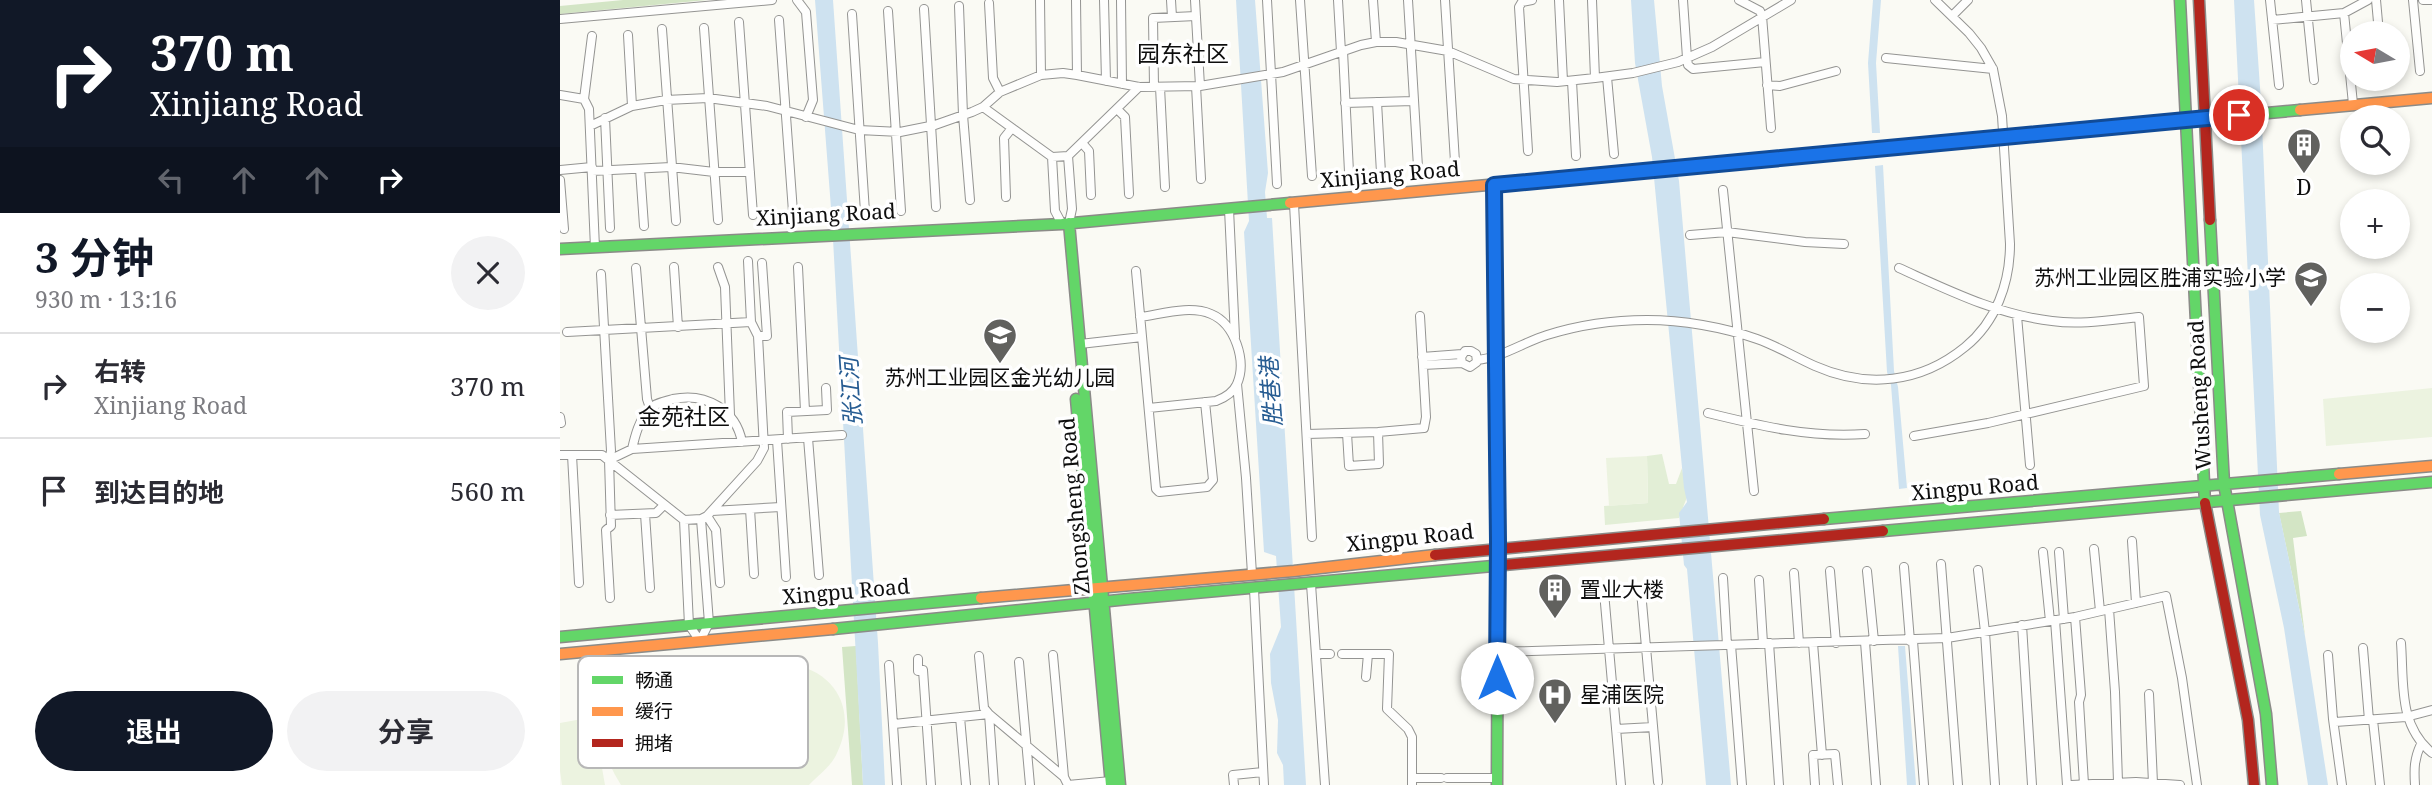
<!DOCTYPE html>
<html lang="zh">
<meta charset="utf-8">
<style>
body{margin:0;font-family:"Noto Serif","Noto Sans SC",serif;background:#f2f2f3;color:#2b2b33;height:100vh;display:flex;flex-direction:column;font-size:26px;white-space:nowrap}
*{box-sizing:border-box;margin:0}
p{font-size:23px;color:#7c7c81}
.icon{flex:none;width:38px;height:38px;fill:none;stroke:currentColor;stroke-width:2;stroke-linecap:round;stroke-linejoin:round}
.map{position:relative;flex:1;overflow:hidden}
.details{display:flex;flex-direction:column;background:#fff;width:560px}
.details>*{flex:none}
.banner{background:#111827;color:#fff;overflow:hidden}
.needle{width:46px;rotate:280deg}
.buttons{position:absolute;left:1780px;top:21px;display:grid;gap:14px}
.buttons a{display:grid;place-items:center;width:70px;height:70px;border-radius:50%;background:#fff;box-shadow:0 4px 10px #0003;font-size:35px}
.pin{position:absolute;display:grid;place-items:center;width:60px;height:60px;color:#fff;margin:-30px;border:4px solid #fff;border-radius:50%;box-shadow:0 2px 7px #0007}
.me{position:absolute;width:77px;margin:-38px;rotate:0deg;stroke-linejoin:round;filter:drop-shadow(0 0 5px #0008)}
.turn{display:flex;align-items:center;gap:24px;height:147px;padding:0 35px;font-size:32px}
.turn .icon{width:91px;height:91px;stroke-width:2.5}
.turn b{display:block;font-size:49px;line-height:60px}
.lanes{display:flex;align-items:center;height:66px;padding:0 35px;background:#0003;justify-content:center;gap:35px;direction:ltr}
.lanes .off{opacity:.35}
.round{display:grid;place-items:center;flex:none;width:74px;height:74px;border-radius:37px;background:#f2f2f3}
.summary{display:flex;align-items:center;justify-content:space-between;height:119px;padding:0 35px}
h1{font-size:42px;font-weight:700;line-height:52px;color:#111827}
.action{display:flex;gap:14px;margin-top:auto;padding:14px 35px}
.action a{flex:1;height:80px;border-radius:42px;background:#111827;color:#fff;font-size:28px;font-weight:700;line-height:80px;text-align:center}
.action a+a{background:#f2f2f3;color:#2b2b33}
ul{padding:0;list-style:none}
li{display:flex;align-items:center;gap:21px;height:105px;padding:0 35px;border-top:2px solid #e1e1e2}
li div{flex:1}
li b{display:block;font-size:26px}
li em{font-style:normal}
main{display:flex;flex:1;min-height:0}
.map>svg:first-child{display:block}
</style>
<main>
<section class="details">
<div class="banner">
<div class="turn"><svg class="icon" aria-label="right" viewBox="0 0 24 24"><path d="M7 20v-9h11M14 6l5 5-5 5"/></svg><div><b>370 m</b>Xinjiang Road</div></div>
<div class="lanes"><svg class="icon off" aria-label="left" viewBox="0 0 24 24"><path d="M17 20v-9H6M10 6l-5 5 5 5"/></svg><svg class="icon off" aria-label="ahead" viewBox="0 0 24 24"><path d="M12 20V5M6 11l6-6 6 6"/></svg><svg class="icon off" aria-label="ahead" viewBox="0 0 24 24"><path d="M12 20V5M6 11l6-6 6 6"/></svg><svg class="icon" aria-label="right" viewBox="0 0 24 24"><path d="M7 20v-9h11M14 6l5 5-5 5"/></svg></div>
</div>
<div class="summary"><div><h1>3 分钟</h1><p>930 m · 13:16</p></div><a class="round"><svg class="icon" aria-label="close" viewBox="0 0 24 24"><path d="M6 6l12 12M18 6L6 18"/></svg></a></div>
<ul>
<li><svg class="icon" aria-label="right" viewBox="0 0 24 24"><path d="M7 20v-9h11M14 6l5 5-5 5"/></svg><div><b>右转</b><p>Xinjiang Road</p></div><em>370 m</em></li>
<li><svg class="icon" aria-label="arrive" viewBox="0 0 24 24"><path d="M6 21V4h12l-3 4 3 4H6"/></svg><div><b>到达目的地</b></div><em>560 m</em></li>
</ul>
<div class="action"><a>退出</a><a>分享</a></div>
</section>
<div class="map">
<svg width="1872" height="785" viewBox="0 0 1872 785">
<rect width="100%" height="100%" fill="#fafaf4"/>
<path fill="#e2eed6" d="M1102,454L1109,484H1116L1122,468L1127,497L1119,518L1045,525L1044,506L1088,503L1087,456Z"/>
<path fill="#d3e5c5" d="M63,0H147L0,14V6Z
M1741,511L1747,536L1733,538L1745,636L1719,513Z
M296,646L303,785H292L282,647Z"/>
<path fill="#ecf3e0" d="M1872,388V437L1766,446L1763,399Z
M1087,456L1088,503L1049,506L1046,458Z
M229,664C275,670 298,710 277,753C271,767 258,775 249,785H61C46,761 36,735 46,707C50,694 55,691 56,676Z
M33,717L45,785H2L0,771V723Z"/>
<path fill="#cee2f0" d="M255,0H273L318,643L325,785H303L272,221Z
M676,0H695L708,173L705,192L707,218H712L746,785H724L723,765L717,753L718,720L711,683L710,654L721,627L716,556L704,552L684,232L689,221Z
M1071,0H1094L1102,86L1119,181L1171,785H1146L1127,569L1124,565L1119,513L1127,502L1124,488L1092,157L1075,63Z
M1313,0H1321L1316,63L1320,133H1312L1308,63Z
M1674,0H1694L1701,102L1719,512L1745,636L1768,785H1748L1724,628L1700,515Z
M1323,165L1334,371L1338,387L1347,488L1339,489L1331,385L1327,372L1315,166Z
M1338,646H1345L1356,785H1347Z"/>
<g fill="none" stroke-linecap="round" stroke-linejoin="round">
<g stroke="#949492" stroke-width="10">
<path id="street" d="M237,0L246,12L253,100L246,117
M480,0L481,75
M516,0L517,75
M544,0L546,81
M561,0L562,84
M611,0L612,17
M635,0L640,86
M707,0L717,184
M740,0L752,176
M778,0L781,52
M813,0L816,42
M848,0L858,167
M885,0L895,162
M999,0L1003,81
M1032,0L1035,78
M1123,0L1127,58L1128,65L1133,69L1205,62
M1179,0L1200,11L1202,16L1211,128
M1710,0L1719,85
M1746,0L1754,80
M1816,0L1819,33
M1853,0L1860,71
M1863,0H1872
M429,3L433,78L440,92
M399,6L403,115L410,200
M364,9L376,207
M328,11L341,211
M1784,13L1793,104
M292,14L305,212
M1393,15L1408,0
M0,19L212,0
M219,20L233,212
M1712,20L1784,13L1808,0
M179,22L193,215
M144,28L158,220
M102,29L116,221
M68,35L72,106
M783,51L789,172
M1326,58L1433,69
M1047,77L1054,154
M1012,81L1016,156
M1207,85L1220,86L1276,71
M636,86L641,179
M594,87L593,18L636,16
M600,87L605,187
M0,95L24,99L29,109L35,248
M24,99L32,36
M817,102L821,173
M785,103L853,101
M423,107L492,157L508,156L579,87
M557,109L565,117L569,194
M45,118L50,228
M30,126L72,106L106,100L148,98L207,106L299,130L340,132L375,125L412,112L423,107L440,92L481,75L503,73L517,75L579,87L640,86L723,72L801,45L816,42H836L888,51L954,79L997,82L1035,78L1073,73L1118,62L1152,47L1231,0
M522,143L529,151L531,195
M968,151L959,7L962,2L972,0
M508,156L512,209L509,223
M492,157L495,211L502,224
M80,169L84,226
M0,170L32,167
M32,171L111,167L154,172H190
M0,180L4,229
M1163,190L1194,491
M446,197L444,138L452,128
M734,204L752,537
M669,209L675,337
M1130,235L1167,232L1245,242L1284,244
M114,267L118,327
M158,267L165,287L170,415
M238,267L245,411
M76,268L87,399L90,408
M1339,268C1388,290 1438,315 1492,321C1520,325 1550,320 1579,317L1584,386L1428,423L1354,436
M576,271L596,489L599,492L647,487L653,480L645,402
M41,274L51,451L49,460L51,526L46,530L50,598
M1457,316L1470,465
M580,317C602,314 630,305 651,314C675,324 687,361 677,384C673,393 664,398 656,401L589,408
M7,332L191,322
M198,336H207L202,263
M520,344L582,337
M862,357L902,354
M917,360C941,358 964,342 987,335C1019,325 1054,320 1087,320C1122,320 1163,327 1197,339C1217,346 1235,357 1255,366C1307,389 1361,383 1405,347C1436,322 1450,283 1450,244L1442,116L1433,69L1421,48L1409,33L1375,0
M863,365L902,363L910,367L917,362L916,354L911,351H905L901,357L902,363
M677,384L686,478L692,574
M1148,413C1201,426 1250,438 1305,434
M0,417L1,423
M787,433L789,466L819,464L818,432
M747,434L818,432L864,428L866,417L860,316
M248,438L259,575
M228,439L227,412L267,410L266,388
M217,440L226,577
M72,449C75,436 79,420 89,409C95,403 105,401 113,399C146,392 176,410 182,442
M0,455H42L124,520L141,519L147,516L197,461L204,448L198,336L191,322L188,261
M12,455L19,583
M49,460L72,449L282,435
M190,509L194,574
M152,511L221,507
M85,514L90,588
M50,515L96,513L104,505
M147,516L156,530L160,583
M124,520L129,625L140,641L149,623L141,519
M1572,541L1576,603
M1534,549L1540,611
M1483,552L1490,621
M1499,552L1504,619
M1381,564L1398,785
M1344,567L1350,641
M1418,570L1425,632L1435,785
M1270,571L1276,643
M1307,571L1314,641
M1234,573L1239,643
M1163,578L1167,645
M1199,580L1203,643
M751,584L765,785
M694,589L704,785
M1081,591L1098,782
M1044,592L1061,785
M1549,609L1555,692L1558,782
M1515,617L1521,695L1519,702L1524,784
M1495,620L1507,785
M1462,625L1472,785
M1353,641L1364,785
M1305,642L1316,785
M1209,643L1219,785
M1253,643L1262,755
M1841,643C1844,683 1838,725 1872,753
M1171,645L1182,785
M1803,648L1809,720
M937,652L1387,638L1515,617L1606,596L1622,678L1637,785
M756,654H770
M782,654H829L827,709L848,729L852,737V785
M493,655L504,777
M1768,655L1773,719L1782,785
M419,656L424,708L429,714L434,785
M358,659V671L363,670L371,785
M459,662L470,785
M329,665L337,785
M806,677L808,654
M1589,694L1593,783
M400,717L406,785
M1813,720L1820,785
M1775,722L1846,717L1872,710
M334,724L429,714L504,777L508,785
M1056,729L1093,727
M852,778H881
M887,778H937
M508,785L551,781L554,783
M674,785L673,775L703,772
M1255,785L1253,755L1275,754L1278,785
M1511,785L1576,782L1620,785
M1855,785C1854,769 1854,759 1861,744"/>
</g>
<g stroke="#8b8b88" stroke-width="13">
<path id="fast" d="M1620,0L1645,503
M1060,173L1740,110
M934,185L938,543L937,785
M1650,220L1664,484L1706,714L1712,785
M509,223L560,785
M0,249L502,224L730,203
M516,399L551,785
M1264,519L1779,474
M1323,531L1872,482
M273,629L569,599L944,565
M0,637L421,598"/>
</g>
<g stroke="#8b8b88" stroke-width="13">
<path id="slow" d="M1740,110L1872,98
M730,203L1060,173
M1779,474L1872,466
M421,598L734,571L875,555
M0,654L273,629"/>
</g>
<g stroke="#8b8b88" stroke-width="13">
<path id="jam" d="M1639,0L1650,220
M1645,503L1688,720L1694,785
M875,555L1264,519
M944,565L1323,531"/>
</g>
<use href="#street" stroke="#fefefd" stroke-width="8"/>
<use href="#fast" stroke="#63d668" stroke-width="10"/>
<use href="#slow" stroke="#ff974d" stroke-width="10"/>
<use href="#jam" stroke="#b3261e" stroke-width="10"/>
</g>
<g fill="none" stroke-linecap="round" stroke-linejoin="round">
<g stroke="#114b97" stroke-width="18">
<path id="route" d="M937,678L938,542L934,185L1679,115"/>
</g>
<use href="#route" stroke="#1a73e8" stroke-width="12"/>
</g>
<defs>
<g id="building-pin" transform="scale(1.75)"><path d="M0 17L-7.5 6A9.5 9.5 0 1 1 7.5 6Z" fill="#61615e" stroke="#fff"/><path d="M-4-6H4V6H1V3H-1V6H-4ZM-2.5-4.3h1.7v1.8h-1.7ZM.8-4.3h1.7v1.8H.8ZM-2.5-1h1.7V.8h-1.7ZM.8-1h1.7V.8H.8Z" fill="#fff"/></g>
<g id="school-pin" transform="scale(1.75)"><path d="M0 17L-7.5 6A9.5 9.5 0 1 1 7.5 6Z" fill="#61615e" stroke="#fff"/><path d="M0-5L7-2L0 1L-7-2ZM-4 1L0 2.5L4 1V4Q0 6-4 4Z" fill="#fff"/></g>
<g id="hospital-pin" transform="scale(1.75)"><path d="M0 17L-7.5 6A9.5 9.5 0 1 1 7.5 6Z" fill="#61615e" stroke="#fff"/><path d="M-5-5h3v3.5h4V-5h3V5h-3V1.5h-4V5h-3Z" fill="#fff"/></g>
</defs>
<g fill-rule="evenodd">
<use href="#building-pin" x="1744" y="145"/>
<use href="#school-pin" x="1751" y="278"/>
<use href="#school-pin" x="440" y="335"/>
<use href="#building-pin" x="995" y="590"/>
<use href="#hospital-pin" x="995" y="695"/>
</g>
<g text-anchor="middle" stroke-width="7" stroke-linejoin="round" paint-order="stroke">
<g font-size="21" fill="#0e0e0e" stroke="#fff">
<text transform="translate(830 175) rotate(-5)" y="7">Xinjiang Road</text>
<text transform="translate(266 215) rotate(-3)" y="7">Xinjiang Road</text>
<text transform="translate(1640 395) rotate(-93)" y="7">Wusheng Road</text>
<text transform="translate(1415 488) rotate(-5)" y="7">Xingpu Road</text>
<text transform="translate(515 506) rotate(-95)" y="7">Zhongsheng Road</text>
<text transform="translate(850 538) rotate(-6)" y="7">Xingpu Road</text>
<text transform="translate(286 592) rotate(-5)" y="7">Xingpu Road</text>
</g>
<g font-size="21" fill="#0e0e0e" stroke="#fff">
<text x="1744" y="195">D</text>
<text x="1726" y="285" text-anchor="end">苏州工业园区胜浦实验小学</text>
<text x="440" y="385">苏州工业园区金光幼儿园</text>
<text x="1020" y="597" text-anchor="start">置业大楼</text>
<text x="1020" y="702" text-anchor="start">星浦医院</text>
</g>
<g font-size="23" fill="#0e0e0e" stroke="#fff">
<text x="623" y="62">园东社区</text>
<text x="124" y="425">金苑社区</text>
</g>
<g font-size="23" font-style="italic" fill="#265c92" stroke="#fff">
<text transform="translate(291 392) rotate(-94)" y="8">张江河</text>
<text transform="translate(711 392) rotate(-94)" y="8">胜巷港</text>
</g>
</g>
<rect x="18" y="656" width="230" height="112" rx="10" fill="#fff" stroke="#b7b7b7" stroke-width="2"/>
<rect x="32" y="676" width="31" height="8" fill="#63d668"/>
<rect x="32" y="707" width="31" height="9" fill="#ff974d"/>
<rect x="32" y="739" width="31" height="8" fill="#b3261e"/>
<g font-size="19" fill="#0e0e0e">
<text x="75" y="687">畅通</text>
<text x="75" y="718">缓行</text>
<text x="75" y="750">拥堵</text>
</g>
</svg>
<div class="buttons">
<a><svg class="needle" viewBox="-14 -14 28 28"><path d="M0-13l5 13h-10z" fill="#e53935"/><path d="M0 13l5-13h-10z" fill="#7c7c81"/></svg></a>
<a><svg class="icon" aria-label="search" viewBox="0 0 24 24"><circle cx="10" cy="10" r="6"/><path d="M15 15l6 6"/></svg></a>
<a>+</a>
<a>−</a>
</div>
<div class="pin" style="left:1679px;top:115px;background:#d93025"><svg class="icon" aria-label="arrive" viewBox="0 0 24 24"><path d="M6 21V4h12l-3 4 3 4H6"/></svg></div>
<svg class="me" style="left:937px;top:678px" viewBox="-20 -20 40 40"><circle r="19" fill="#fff"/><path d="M0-13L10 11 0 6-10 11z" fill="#1a73e8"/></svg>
</div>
</main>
